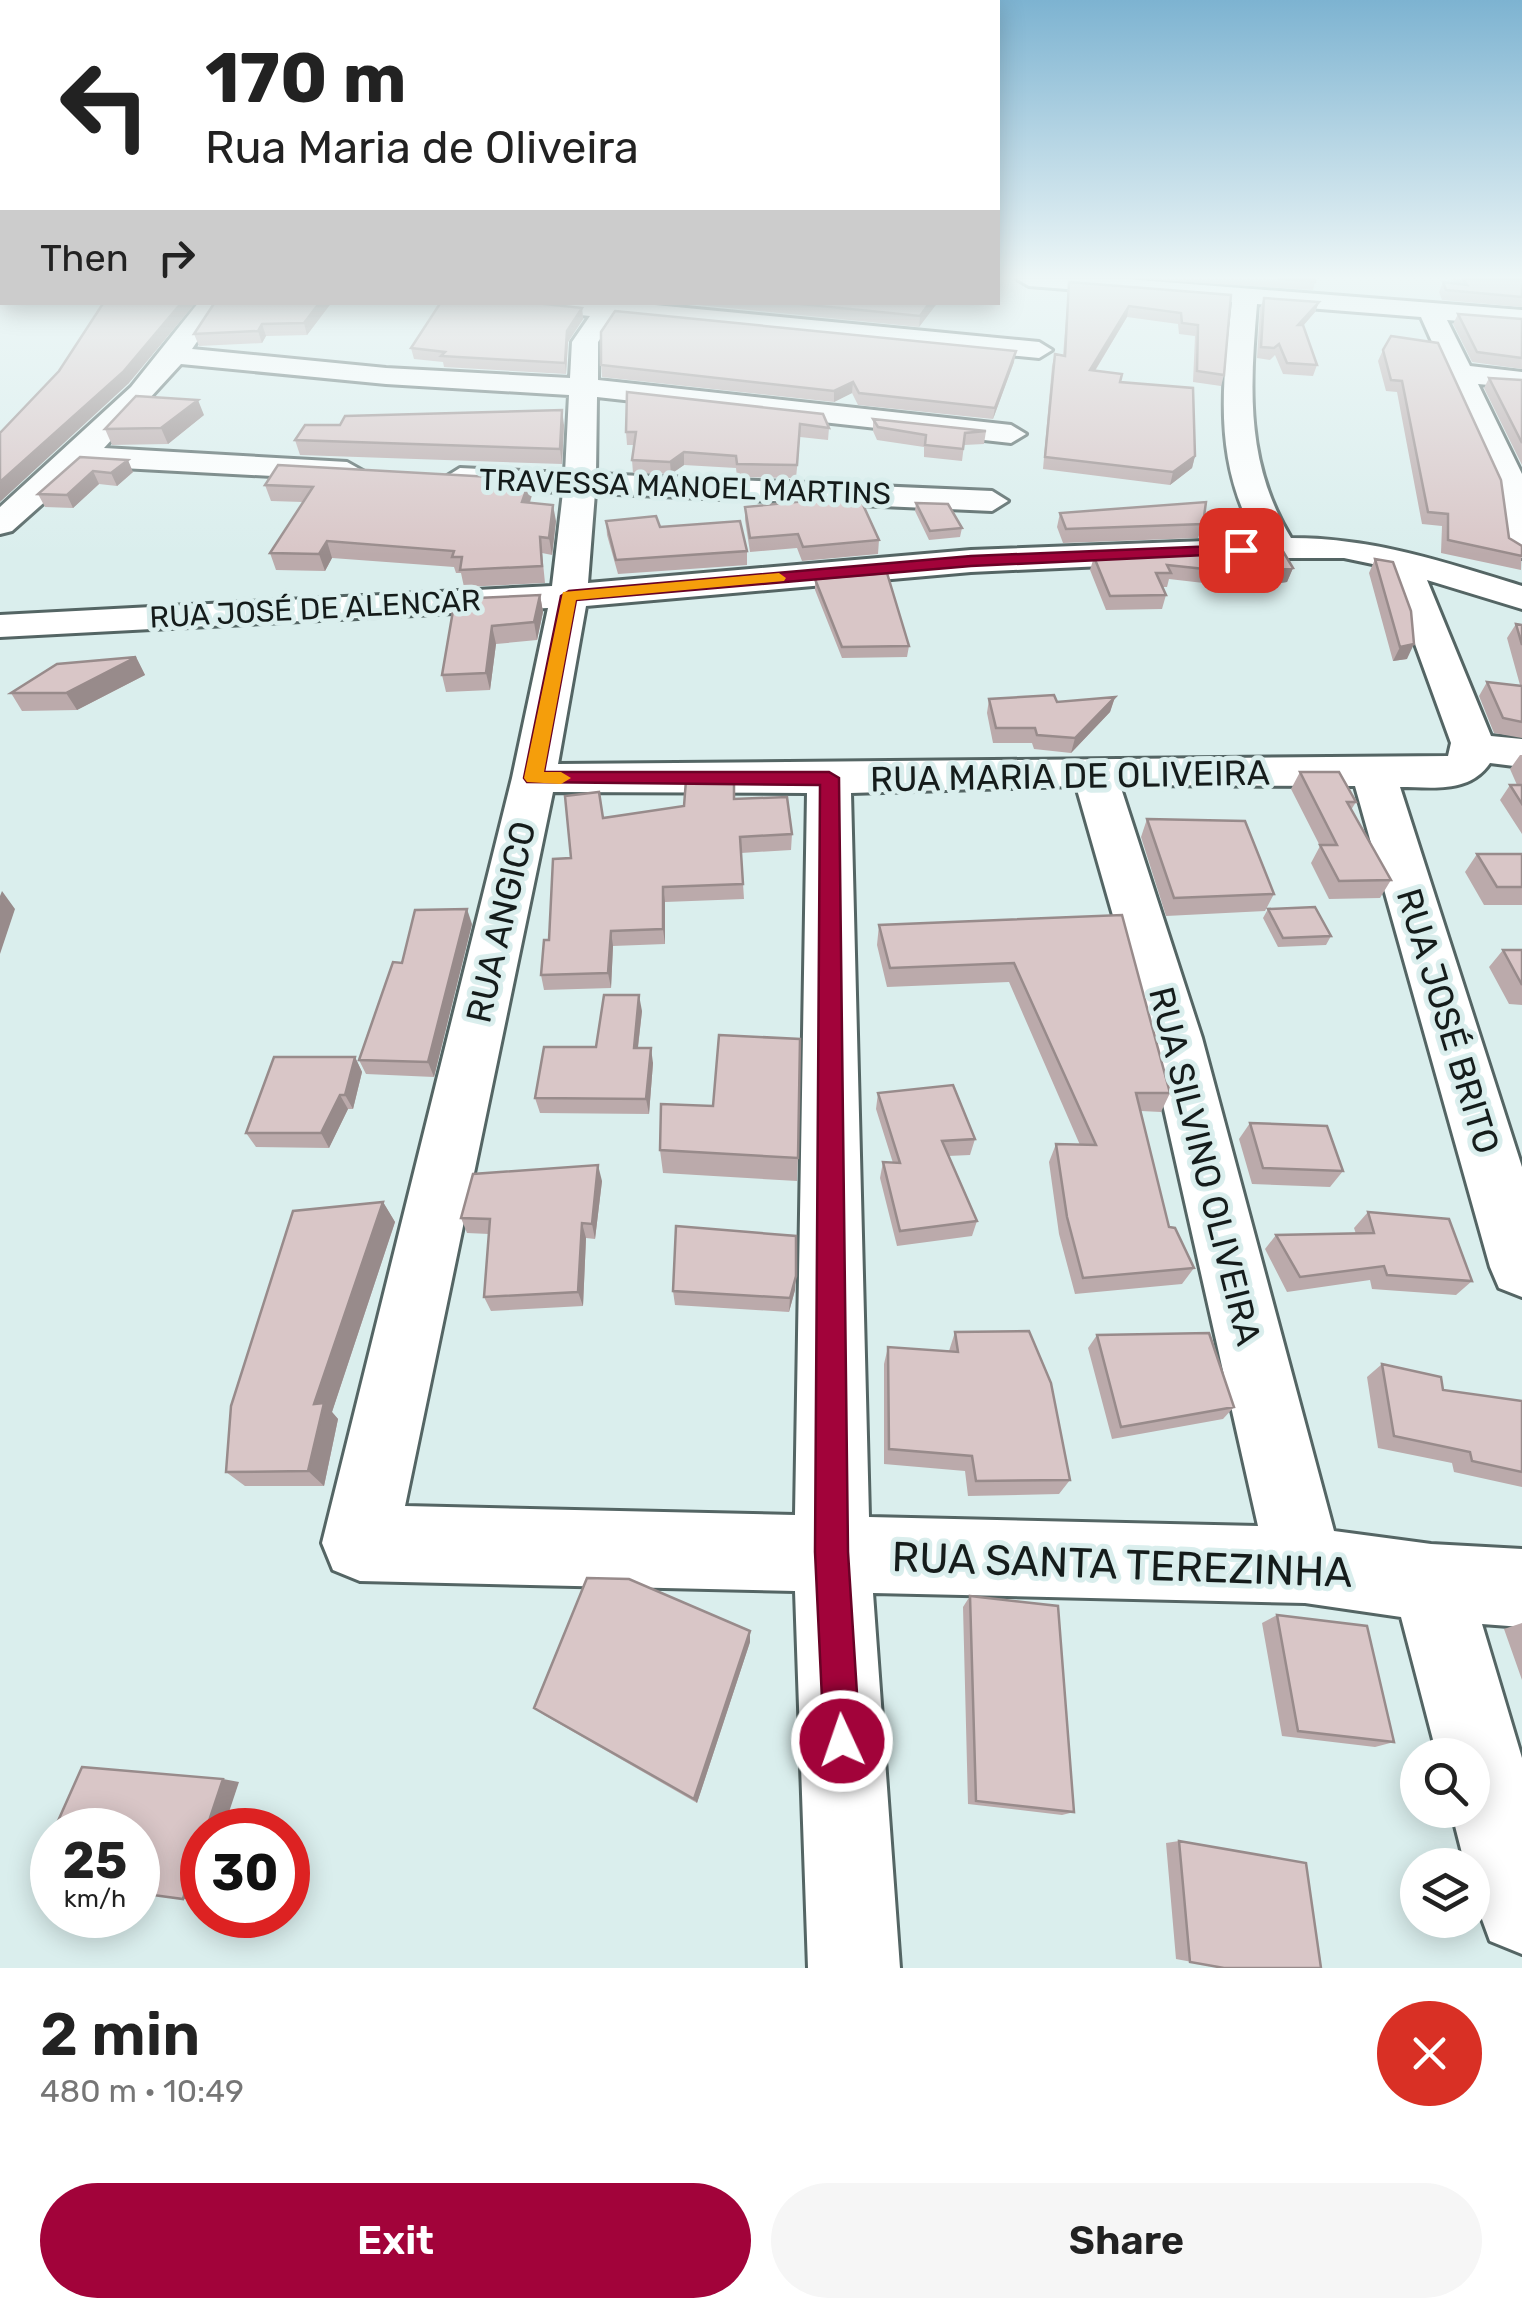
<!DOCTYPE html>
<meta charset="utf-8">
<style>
body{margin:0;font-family:Rubik,sans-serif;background:#f6f6f6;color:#222;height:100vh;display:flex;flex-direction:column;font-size:38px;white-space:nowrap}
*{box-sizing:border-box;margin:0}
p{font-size:32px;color:#767676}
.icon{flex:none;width:55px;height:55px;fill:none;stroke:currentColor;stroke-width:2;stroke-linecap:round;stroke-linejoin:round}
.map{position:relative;height:1968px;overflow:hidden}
.sheet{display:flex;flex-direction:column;background:#fff;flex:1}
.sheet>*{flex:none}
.banner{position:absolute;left:0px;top:0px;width:1000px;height:305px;box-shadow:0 5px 25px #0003;background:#fff;color:#222;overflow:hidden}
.fabs{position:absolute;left:1400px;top:1738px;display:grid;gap:20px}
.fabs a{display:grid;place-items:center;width:90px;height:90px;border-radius:50%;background:#fff;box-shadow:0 5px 25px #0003;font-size:50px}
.speed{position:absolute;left:30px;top:1808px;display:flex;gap:20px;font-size:50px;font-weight:700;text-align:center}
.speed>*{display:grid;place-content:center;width:130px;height:130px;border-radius:50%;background:#fff;box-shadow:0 5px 25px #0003;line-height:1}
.speed small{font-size:25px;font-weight:400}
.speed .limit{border:15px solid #d22;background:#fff;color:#111}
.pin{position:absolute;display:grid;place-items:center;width:85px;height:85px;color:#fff;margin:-42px;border-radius:20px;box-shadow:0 5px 15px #0006}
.me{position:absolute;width:110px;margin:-55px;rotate:357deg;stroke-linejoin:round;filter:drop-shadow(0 0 8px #0008)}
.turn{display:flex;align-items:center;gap:35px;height:210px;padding:0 40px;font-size:45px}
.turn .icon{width:130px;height:130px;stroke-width:2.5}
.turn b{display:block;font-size:70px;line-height:85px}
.then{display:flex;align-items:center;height:95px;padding:0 40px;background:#0003;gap:20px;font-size:38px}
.round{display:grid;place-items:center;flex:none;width:105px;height:105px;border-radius:52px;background:#f6f6f6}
.headline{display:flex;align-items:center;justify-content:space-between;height:170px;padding:0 40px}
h1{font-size:60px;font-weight:600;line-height:75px}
.action{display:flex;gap:20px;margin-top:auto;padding:20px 40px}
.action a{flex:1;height:115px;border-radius:60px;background:#a2033a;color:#fff;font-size:40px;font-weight:600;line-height:115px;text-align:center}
.action a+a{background:#f6f6f6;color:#222}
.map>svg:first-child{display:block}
</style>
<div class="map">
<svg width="1522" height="1968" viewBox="0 0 1522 1968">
<rect width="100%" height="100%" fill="#daeeed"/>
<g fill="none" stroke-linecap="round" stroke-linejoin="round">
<g stroke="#546564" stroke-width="6">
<path id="minor" d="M1017,279H1126L1522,310V326L1447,320L1470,366L1522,372V388L1478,384L1522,474V558L1510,555L1505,548L1498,491L1421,317L1257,304C1250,388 1245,463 1291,538C1373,538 1445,562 1522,586V609L1427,580L1491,736L1522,739V767L1490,763C1469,794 1432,787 1400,787L1522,1167V1297L1499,1288L1490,1267L1355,786L1120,785L1202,1038L1334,1531L1431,1544L1522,1549V1627L1482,1624L1522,1758V1954L1490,1941L1472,1892V1865H1465L1451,1810H1472V1755H1437L1401,1617L1305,1603L873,1593L900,1968H808L795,1591L360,1581L333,1570L322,1543L512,778L548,608L0,637V615L552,586L563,492L460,488L444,478L460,468L565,473L569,395L386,384L181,364L104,448L347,462L363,471L347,480L85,466L12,531L0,534V507L131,387L199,302H224L192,349L386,368L570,378L572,342L590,316L523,309L511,302H624L1039,342L1052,350L1039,358L614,318L598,342V380L1011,425L1026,434L1011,443L597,397L596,474L992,491L1008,501L992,511L595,493L588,583L971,550L1257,539C1213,462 1222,387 1232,302L1029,286ZM1280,558H1344L1387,567L1451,743L1448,756L558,764L586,606L971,572ZM1076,786L1148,1038L1258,1526L869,1517L851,793ZM553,792L807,793L795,1515L405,1506Z"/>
</g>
<use href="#minor" fill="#fff" fill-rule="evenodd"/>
</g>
<path fill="#bbaaab" d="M1140,279H1315V282L1313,290Z
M1451,279H1522V307L1442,300L1439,292L1443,282L1455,284Z
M1069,282L1231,295L1224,375L1221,386L1193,382L1195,336L1179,334L1178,324L1127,317L1095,371L1120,382L1195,456L1192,468L1170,485L1043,469L1052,366L1055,354L1063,355Z
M1264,298L1319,302L1315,312L1303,326L1317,365L1313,376L1283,374L1275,355L1270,360L1257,358L1260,308Z
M7,302H196L128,384L59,371L102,304Z
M332,302L307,335L266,336L262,343L199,346L194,334Z
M668,302H938L919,327Z
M582,308L583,319L568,342L566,374L444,367L443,362L414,359L411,348Z
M1458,314L1522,319V369L1472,362L1453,324Z
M1383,350L1509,538L1522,546L1521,570L1441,553L1442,526L1422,524L1397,392L1386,391L1378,361Z
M1014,362L993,419L858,405L852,393L834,402L602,377L601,365Z
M1489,378L1522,380V465L1484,388Z
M627,392L829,428L828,440L800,437L796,478L737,477L736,468L684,465L671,474L633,473L632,460L634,445H627L626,432Z
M204,415L168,444L112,445L105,429Z
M873,419L986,431L984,444L964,445L962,461L924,457V447L877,440L873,431Z
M564,425L562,464L300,455L295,440Z
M80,457L133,472L117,486L99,484L73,508L45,507L38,494Z
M265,485L532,495L530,503L556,521L552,555L542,553L545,583L464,587L461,573H456L454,567L332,558L325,571L276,570L270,553L303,502L271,501Z
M916,503L962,528L960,537L929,540L915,511Z
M745,507L879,540L878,554L802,561L797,548L750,552L745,520Z
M1060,513L1203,524L1198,538L1063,543L1057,527Z
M606,521L660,527L747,551V565L618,574L607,535Z
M1094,557L1293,568L1287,582L1247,588L1169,579L1167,587H1163L1166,595L1162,609L1106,610L1090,570Z
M1375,559L1407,659L1393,661L1369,573Z
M815,579L909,646L907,657L842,658L815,590Z
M540,595L543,612L537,640L496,644L490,690L446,692L442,675L455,599Z
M1516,624L1522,625V738L1494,733L1479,696L1487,682L1520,685L1507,638Z
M136,657L145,675L77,710L22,711L11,693Z
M1115,697L1110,712L1071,753L1034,749L1032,743H993L987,713L989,699L1057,702Z
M1520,755H1522V834L1500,800L1510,785H1517L1510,769Z
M1300,772L1356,802L1351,810L1391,880L1380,898L1329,899L1311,863L1320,846L1291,789Z
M735,799L792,834L791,850L741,853L744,899L665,902V944L613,946L611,988L544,990L541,975L571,858L603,818Z
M1147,819L1274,894L1265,911L1166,916L1141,837Z
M1477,854H1522V905H1484L1465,872Z
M1268,909L1331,936L1326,945L1278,947L1263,918Z
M1122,915L1170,1093L1161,1112L1141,1111L1169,1227L1194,1268L1182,1284L1075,1294L1059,1234L1049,1162L1056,1144L1080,1145L1009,982L887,987L877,945L879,925Z
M472,924L434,1077L366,1074L359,1060Z
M1503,950H1522V1005L1509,1004L1489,967Z
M642,1011L638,1048L653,1063L649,1114L540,1113L535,1098Z
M355,1057L362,1072L353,1109H348L329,1148L256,1147L246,1133Z
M878,1093L975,1139L970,1155L948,1156L977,1221L972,1236L897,1246L880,1178L883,1162L893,1163L876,1109Z
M1250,1123L1343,1171L1330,1187L1252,1184L1239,1139Z
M660,1150L798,1158L797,1181L663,1173Z
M602,1181L595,1239L586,1238L583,1306L491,1311L484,1297L489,1234L467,1233L461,1218Z
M383,1202L395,1222L332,1412L338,1419L324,1486H245L226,1472Z
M1368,1212L1472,1281L1456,1295L1372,1289L1370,1280L1287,1292L1265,1249L1276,1235L1356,1234L1354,1228Z
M795,1290L789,1312L675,1305L673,1291Z
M955,1332L1070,1480L1059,1494L968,1496L965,1471L884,1464V1364L888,1347L949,1351Z
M1097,1335L1234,1407L1223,1419L1112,1439L1088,1348Z
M1382,1364L1443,1390L1522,1401V1487L1454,1472L1452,1463L1378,1448L1367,1377Z
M970,1596L1074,1812L1062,1815L968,1804L963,1607Z
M1277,1615L1394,1742L1375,1747L1282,1736L1262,1623Z
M1522,1623V1680L1504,1629Z
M750,1642L697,1803L544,1715L534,1708Z
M1179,1841L1224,1968L1176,1959L1166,1843Z"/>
<path fill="#988b8b" d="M182,302H196L128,384L0,502V482Z
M320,302H332L307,335L304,323Z
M930,302H938L919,327L920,316Z
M1319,302L1315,312L1294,336L1298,325Z
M1129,306L1127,317L1088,382L1090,370Z
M582,308L583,319L568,342L566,374L565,363L567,331Z
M262,324L266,336L262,343L258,331Z
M1016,351L1014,362L993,419L995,408Z
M853,382L852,393L834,402V391Z
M198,400L204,415L168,444L161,428Z
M562,410L564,425L562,464L560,449Z
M684,452V465L671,474L670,462Z
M1195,456L1192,468L1170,485L1173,472Z
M128,460L133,472L117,486L111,473Z
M93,471L99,484L73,508L67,495Z
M530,479L532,495L524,518L522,502Z
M553,505L556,521L552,555L549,538Z
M327,541L332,558L325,571L319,554Z
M1293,568L1287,582L1247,588L1252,574Z
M540,595L543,612L537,640L534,622Z
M492,626L496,644L490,690L486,673Z
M1414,644L1407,659L1393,661L1400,647Z
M136,657L145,675L77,710L66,693Z
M1115,697L1110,712L1071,753L1075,738Z
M663,887L665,902V944L663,929Z
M2,891L15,909L0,954V896Z
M467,909L472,924L434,1077L428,1062Z
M611,931L613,946L611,988L608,973Z
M639,995L642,1011L636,1063L634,1048Z
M651,1048L653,1063L649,1114L646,1099Z
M355,1057L362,1072L353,1109L345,1095Z
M340,1095L348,1109L329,1148L321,1133Z
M598,1165L602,1181L595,1239L592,1224Z
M383,1202L395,1222L332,1412L338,1419L324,1486L308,1471L314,1404Z
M582,1223L586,1238L583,1306L578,1292Z
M796,1276L795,1290L789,1312L790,1298Z
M750,1631V1642L697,1803L694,1799Z
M223,1779L239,1782L223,1830H206Z
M202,1839L201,1898L183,1899Z"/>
<path fill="#d9c6c7" stroke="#988b8b" stroke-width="2.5" d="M1278,279H1315V282Z
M1463,279H1522V297L1446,290L1443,282L1467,285Z
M1069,282L1231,295L1224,375L1197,371L1198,325L1182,323L1181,313L1129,306L1090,370L1122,374L1120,382L1193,388L1195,456L1173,472L1045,457L1055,354L1065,356Z
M1264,298L1319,302L1298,325H1303L1317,365L1287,363L1279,344L1274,348L1261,347Z
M104,302H182L123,372L0,482V433L59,371Z
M215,302H320L304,323L262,324L258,331L194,334Z
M441,302H526L582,308L567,331L565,363L441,356L445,352L411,348Z
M780,302H930L920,316Z
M615,311L1016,351L995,408L859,393L853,382L834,391L601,365V332Z
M1458,314L1522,319V358L1477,352Z
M1391,336L1438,343L1501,480L1509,538L1522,546V556L1448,540V514L1428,512L1402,381L1391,380L1383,350Z
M1489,378L1522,380V443Z
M627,392L823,414L829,428L800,424L797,465L737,464L736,456L684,452L670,462L632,460L636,432H626Z
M136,396L198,400L161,428L105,429Z
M562,410L560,449L295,440L305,425H340L345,416Z
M873,419L986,431L965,433L963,449L925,445L926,435L878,427Z
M80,457L128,460L111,473L93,471L67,495L38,494Z
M278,465L530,479L522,502L553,505L549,538L540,537L542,566L460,570L462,557H452L454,551L327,541L319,554L270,553L313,487L265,485Z
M859,496L879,540L803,547L798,534L750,538L745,507Z
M1206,502L1203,524L1066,529L1060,513Z
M916,503L948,504L962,528L930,531Z
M656,516L660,527L740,521L747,551L616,560L606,521Z
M1281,548L1293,568L1252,574L1167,565L1171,573H1156L1166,595L1110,596L1094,557Z
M1375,559L1393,562L1411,611L1414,644L1400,647Z
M887,573L909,646L842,647L815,579Z
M540,595L534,622L492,626L486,673L442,675L455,599Z
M1516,624L1522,625V645Z
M136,657L66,693H11L57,664Z
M1487,682L1522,686V722L1503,718Z
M1054,695L1057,702L1115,697L1075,738L1037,735L1035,728H996L989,699Z
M1300,772H1339L1356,802H1347L1391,880L1339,881L1320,845H1337Z
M686,780L734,781V799L787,797L792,834L740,837L743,884L663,887V929L611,931L608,973L541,975L544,940H549L553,859L571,858L565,796L599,792L603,818L684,806Z
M1510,785H1522V804Z
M1147,819L1245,821L1274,894L1174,898Z
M1477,854H1522V887H1497Z
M1315,907L1331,936L1283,938L1268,909Z
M467,909L428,1062L359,1060L393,962L402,963L415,910Z
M1122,915L1170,1093H1136L1169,1227L1175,1228L1194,1268L1083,1278L1067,1217L1056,1144L1096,1145L1014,963L890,968L879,925Z
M1503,950H1522V985Z
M604,995H639L634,1048H651L646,1099L535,1098L544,1047H596Z
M719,1035L800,1039L798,1158L660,1150L661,1104L713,1106Z
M274,1057H355L345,1095H340L321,1133H246Z
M953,1085L975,1139L942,1141L977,1221L900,1231L883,1162L900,1163L878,1093Z
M1250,1123L1327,1126L1343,1171L1263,1168Z
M598,1165L592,1224L582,1223L578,1292L484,1297L490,1219L461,1218L473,1174Z
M383,1202L314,1404L324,1403L308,1471L226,1472L231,1406L293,1211Z
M1368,1212L1449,1219L1472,1281L1387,1275L1384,1266L1300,1277L1276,1235L1374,1233Z
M676,1226L796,1236V1276L790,1298L673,1291Z
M1029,1331L1051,1383L1070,1480L976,1481L972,1456L889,1449L888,1347L958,1352L955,1332Z
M1209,1333L1234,1407L1121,1427L1097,1335Z
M1382,1364L1441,1377L1443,1390L1522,1401V1472L1472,1461L1470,1452L1394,1436Z
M587,1578L629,1579L750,1631L694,1799L534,1708Z
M970,1596L1058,1606L1074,1812L976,1801Z
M1277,1615L1367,1626L1394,1742L1298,1731Z
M82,1767L223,1779L206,1830H202V1839L183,1899L138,1893V1830H54Z
M52,1834V1881L33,1879Z
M1179,1841L1306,1863L1321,1968H1224L1190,1962Z"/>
<linearGradient id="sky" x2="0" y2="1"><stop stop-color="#7db3d1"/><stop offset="0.5" stop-color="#eef7f7"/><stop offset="1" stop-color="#eef7f7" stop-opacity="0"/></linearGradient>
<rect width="1522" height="555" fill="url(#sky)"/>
<path fill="#a2033a" stroke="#690226" stroke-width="2.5" d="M1241,545L1247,547V553L971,566L576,600L544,772H829L839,778L848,1552L860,1741L855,1754L842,1759L829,1754L824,1741L815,1552L820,785L527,782L524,778L561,596L569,591L971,556Z"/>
<path fill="#f59e0b" d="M779,573L786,578L784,581L576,600L544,772H561L571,778L561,784L527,782L524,778L563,592Z"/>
<g text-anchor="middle" stroke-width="10" stroke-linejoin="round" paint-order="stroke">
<g font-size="30" fill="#151c1b" stroke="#daeeed">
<text transform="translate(685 487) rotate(2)" y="10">TRAVESSA MANOEL MARTINS</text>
<text transform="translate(315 609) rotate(-3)" y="10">RUA JOSÉ DE ALENCAR</text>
</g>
<g font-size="35" fill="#151c1b" stroke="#daeeed">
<text transform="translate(1070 776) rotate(-1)" y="12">RUA MARIA DE OLIVEIRA</text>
<text transform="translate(501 922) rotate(-77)" y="12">RUA ANGICO</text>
<text transform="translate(1448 1021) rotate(73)" y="12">RUA JOSÉ BRITO</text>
<text transform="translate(1205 1166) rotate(76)" y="12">RUA SILVINO OLIVEIRA</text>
</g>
<g font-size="42" fill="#151c1b" stroke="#daeeed">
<text transform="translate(1122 1564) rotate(2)" y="15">RUA SANTA TEREZINHA</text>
</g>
</g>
</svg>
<div class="fabs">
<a><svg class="icon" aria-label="search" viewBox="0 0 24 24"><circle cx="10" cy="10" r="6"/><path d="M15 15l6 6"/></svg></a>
<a><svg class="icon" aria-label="layers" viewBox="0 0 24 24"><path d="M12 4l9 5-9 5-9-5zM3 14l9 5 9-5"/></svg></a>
</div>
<div class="speed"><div>25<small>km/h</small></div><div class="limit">30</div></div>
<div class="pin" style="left:1241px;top:550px;background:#d93025"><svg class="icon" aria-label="arrive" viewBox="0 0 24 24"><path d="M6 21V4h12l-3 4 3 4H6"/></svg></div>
<svg class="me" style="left:842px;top:1741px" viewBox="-20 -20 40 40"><circle r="17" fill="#a2033a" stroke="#fff" stroke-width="3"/><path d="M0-11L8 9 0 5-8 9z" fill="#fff"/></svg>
<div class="banner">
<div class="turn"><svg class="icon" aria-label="left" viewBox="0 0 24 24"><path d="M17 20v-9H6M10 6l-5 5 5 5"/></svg><div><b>170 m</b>Rua Maria de Oliveira</div></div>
<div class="then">Then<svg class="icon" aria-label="right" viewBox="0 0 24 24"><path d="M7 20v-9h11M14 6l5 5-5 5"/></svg></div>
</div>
</div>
<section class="sheet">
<div class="headline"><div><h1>2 min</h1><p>480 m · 10:49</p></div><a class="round" style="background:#d93025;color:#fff"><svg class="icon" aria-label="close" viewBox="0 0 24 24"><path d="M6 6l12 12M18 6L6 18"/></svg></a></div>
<div class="action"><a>Exit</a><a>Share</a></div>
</section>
